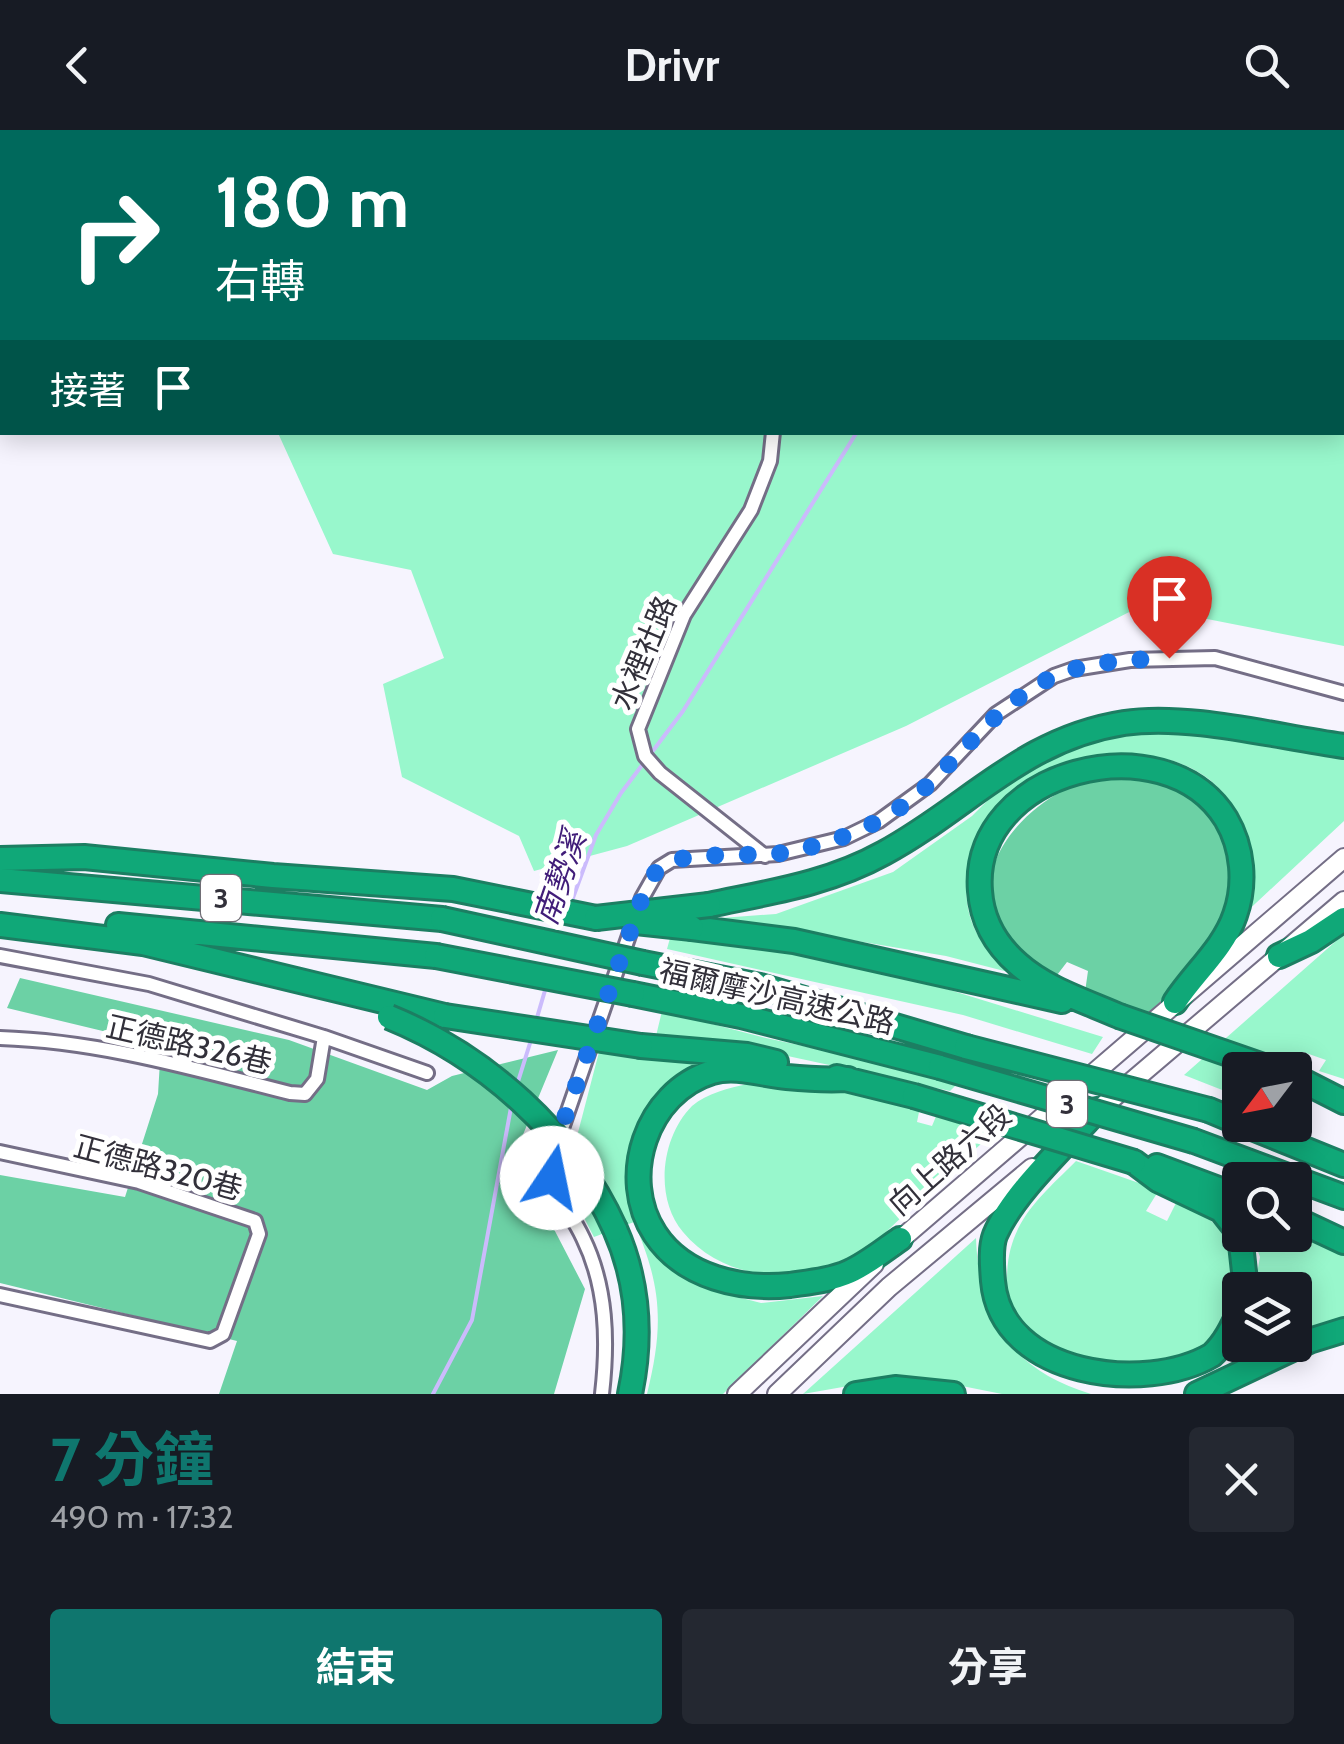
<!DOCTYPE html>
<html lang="zh-TW">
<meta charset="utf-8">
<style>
body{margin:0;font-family:Cabin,"Noto Sans TC",sans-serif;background:#242831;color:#f1f3f6;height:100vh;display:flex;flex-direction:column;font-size:38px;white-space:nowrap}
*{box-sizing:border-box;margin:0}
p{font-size:32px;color:#9ea1a6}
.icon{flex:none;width:55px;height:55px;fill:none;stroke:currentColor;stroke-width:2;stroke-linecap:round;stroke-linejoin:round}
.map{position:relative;height:1264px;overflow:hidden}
.side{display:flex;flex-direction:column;background:#171b24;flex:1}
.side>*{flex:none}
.top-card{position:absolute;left:0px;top:0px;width:1345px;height:305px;box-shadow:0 5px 25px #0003;background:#00695c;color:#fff;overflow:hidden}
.needle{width:65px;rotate:238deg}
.buttons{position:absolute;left:1222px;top:922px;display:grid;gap:20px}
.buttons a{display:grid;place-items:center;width:90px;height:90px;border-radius:10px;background:#171b24;box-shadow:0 5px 25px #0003;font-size:50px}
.pin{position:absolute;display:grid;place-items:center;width:85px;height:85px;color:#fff;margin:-102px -42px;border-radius:50% 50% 50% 0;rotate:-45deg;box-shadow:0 0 10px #0007}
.pin .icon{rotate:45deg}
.me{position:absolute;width:110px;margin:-55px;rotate:11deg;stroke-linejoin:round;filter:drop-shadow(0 0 8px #0008)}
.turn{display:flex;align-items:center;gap:35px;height:210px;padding:0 50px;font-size:45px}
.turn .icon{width:130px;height:130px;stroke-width:2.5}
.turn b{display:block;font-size:70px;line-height:85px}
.then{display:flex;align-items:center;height:95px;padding:0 50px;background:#0003;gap:20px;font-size:38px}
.round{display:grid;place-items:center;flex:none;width:105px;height:105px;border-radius:10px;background:#242831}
.summary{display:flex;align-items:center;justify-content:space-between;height:170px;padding:0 50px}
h1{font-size:60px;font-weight:700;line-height:75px;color:#0f766e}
.primary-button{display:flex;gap:20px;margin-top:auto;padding:20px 50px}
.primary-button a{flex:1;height:115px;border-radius:10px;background:#0f766e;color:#fff;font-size:40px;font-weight:700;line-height:115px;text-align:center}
.primary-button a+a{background:#242831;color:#f1f3f6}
header{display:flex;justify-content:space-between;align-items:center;height:130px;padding:0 50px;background:#171b24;font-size:45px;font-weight:700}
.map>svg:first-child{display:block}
</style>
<header><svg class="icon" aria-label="back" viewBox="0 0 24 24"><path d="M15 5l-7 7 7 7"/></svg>Drivr<svg class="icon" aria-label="search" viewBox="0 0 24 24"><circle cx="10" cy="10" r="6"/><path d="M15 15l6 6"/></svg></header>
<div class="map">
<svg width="1344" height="1264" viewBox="0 0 1344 1264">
<rect width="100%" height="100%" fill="#f6f4fe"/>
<path fill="#98f7cc" d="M376,0H1344V516L1141,476L906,596L627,716L534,741L519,706L402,647L383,554L444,528L411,440L333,424L278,303L1342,302V2H375Z
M1203,601L1252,613L1344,622V691L1241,787C1244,771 1251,751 1250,734C1242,620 1127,604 1042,647C1021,657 1002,669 989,689C977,705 971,726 968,745C961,787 980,818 1012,843L946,826L721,788L776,784L893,742L972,686L1015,643L1063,615L1131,602Z
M672,801L801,823L901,845L1103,907L1092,924L963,885L667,819Z
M1344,804V949L1319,941L1326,930L1303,922L1291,940H1240V967L1184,945Z
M662,881L766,908L961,950L950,961L723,912L656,906Z
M599,922L737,931L656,970L638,998L632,1024L682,1144L707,1159L761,1173L823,1166L723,1264H647C664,1195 662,1157 634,1092L594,1107C583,1085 569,1062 569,1037Z
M748,954L843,961L920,977L917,992L932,996L937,984L993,1003C963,1030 933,1058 903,1086C885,1102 867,1123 844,1133C791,1155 722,1149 683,1102C654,1068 661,1007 692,976C707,963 729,958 748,954Z
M1076,1031L1159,1060L1146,1081L1167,1091L1178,1069C1198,1080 1220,1093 1229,1115C1245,1151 1232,1199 1199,1221C1183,1232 1123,1239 1100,1243C1079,1231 1050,1221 1032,1205C1015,1190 1007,1170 1007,1149C1007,1093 1039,1068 1076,1031Z
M1295,1104L1344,1124V1193L1295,1212V1160H1254L1260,1127L1252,1105Z
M976,1108C979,1190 1012,1240 1091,1264H1002L937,1251L854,1255L803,1264Z"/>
<path fill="#6cd1a5" d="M1114,647L1176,654L1213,682L1231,720L1233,779L1172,861L1146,885L1085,862L1088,841L1067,832L1054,849C1031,831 1010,815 997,787C973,736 1019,684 1062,661C1078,653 1096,650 1114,647Z
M20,848L289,910L427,960L452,946L558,920L515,1024L585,1159L554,1264H219L237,1211L0,1153V1045L125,1067L158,964L161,915L7,878Z"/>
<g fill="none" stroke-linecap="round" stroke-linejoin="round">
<path stroke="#cbbbfc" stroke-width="4" d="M816,0L817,2
M1323,2L1327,0
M570,776L596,705L621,663L683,581L857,302
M536,891L546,857
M516,958L531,910
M433,1264L472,1190L512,972"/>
<g stroke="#746e86" stroke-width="18">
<path id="street" d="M714,0L715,2
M765,726L660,643L645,626L638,599L684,485L751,380L770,331L773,302
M0,826L149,854L324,907L427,943
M0,908C99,911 195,939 290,963L305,964L317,949L324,907
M0,1022L139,1052L255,1091L259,1104L223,1204L210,1211L0,1165
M602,1264C608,1212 607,1157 583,1108C568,1076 553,1069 551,1030L642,768L659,738L672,730L778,724L844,708L879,691L930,654L996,584L1054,546L1074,539L1130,530L1215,528L1344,563"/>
</g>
<g stroke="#746e86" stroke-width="22">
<path id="secondary" d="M1089,988L1344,771
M893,1116L1344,728
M737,1264L874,1134
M777,1264L889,1157L1032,1038"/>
</g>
<g stroke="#1c7e62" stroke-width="28">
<path id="highway" d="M0,729L84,727L273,746L453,759L596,788
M0,750L442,789
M709,775C770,762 828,754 884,723C969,677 1022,609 1124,593C1189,583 1277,607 1344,616
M0,795L143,813L445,886
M118,795L436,826
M692,798L794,811L1062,871
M1279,826L1311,811L1344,789
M643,833L760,856L966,917
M633,864L741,886L940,937
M1119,886C1085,871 1046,859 1018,834C995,814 982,791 980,761C970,640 1165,590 1226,689C1243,718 1246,754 1235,785C1224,818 1194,843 1175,872
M641,916L747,925L776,932
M837,947L914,966
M1295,947L1344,972
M848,949C828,950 807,949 787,947C763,945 736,935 712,942C646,962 618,1048 655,1104C684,1148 742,1160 790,1155C810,1152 831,1150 849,1142C867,1134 884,1120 900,1109
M1097,980C1066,1015 1013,1063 995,1105C990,1118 992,1137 993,1151C1001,1247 1146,1264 1212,1225C1225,1213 1234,1195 1240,1179
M1209,980L1240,993
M1245,995L1344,1035
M1194,1011L1344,1067
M1134,1032L1158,1050L1221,1080L1240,1104
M1157,1036L1240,1067
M1295,1089L1344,1112
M615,1099C639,1153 642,1207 630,1264
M1240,1105L1246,1160
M856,1264L895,1258L953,1264
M1197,1264L1309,1211L1344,1200"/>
</g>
<use href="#street" stroke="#fff" stroke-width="12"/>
<use href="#secondary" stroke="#fff" stroke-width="18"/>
<use href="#highway" stroke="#10a878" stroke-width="22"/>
<g stroke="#1c7e62" stroke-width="28" stroke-linecap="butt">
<path id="highway-bridge" d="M596,788L709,775
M442,789L643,833
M636,792L692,798
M436,826L633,864
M445,886L641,916
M1119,886L1275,940
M389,887C485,926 572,1003 615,1099
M966,917L1209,980
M940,937L1194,1011
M914,966L1134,1032"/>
</g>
<use href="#highway-bridge" stroke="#10a878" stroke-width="22"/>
</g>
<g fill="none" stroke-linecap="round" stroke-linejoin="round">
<path stroke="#1a73e8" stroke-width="18" stroke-dasharray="0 32.4" d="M552,1048L550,1030L642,768C647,757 652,744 662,736C682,720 758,728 789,722C842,711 891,691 930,653C971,614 1003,569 1057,545C1091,531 1132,530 1169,528"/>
</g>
<g text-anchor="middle" stroke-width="10" stroke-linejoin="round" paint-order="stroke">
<g fill="#fff" stroke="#706e75" stroke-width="2.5">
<rect x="201" y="745" width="40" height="46" rx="8"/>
<rect x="1047" y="951" width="40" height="46" rx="8"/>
</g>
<g font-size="28" font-weight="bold" fill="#32303a">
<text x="221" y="778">3</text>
<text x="1067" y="984">3</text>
</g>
<g font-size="30" fill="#32303a" stroke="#fff">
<text transform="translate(644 523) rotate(-67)" y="10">水裡社路</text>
<text transform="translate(777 867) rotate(13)" y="10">福爾摩沙高速公路</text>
<text transform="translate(189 915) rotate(13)" y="10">正德路326巷</text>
<text transform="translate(950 1030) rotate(-41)" y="10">向上路六段</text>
<text transform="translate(158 1038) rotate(15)" y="10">正德路320巷</text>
</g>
<g font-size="32" font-style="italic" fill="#411d79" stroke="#fff">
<text transform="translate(560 748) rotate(-71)" y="11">南勢溪</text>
</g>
</g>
</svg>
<div class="buttons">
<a><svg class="needle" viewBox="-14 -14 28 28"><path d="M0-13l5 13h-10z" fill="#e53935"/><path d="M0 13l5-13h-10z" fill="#9ea1a6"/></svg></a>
<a><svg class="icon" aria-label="search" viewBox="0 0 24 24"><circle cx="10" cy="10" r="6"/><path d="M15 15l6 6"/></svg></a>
<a><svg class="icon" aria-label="layers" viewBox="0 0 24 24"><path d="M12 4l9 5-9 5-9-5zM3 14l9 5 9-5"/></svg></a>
</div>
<div class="pin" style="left:1169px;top:528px;background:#d93025"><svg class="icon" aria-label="arrive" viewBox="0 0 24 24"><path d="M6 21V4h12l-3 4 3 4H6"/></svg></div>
<svg class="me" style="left:552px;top:1048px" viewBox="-20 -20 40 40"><circle r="19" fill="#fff"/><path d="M0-13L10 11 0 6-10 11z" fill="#1a73e8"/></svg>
<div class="top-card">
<div class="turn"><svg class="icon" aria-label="right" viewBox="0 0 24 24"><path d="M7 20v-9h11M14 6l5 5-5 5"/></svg><div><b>180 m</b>右轉</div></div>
<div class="then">接著<svg class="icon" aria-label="arrive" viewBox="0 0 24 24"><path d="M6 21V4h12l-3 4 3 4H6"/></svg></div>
</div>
</div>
<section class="side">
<div class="summary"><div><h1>7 分鐘</h1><p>490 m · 17:32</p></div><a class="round"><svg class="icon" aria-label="close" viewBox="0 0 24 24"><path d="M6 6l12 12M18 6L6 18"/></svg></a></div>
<div class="primary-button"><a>結束</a><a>分享</a></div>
</section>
